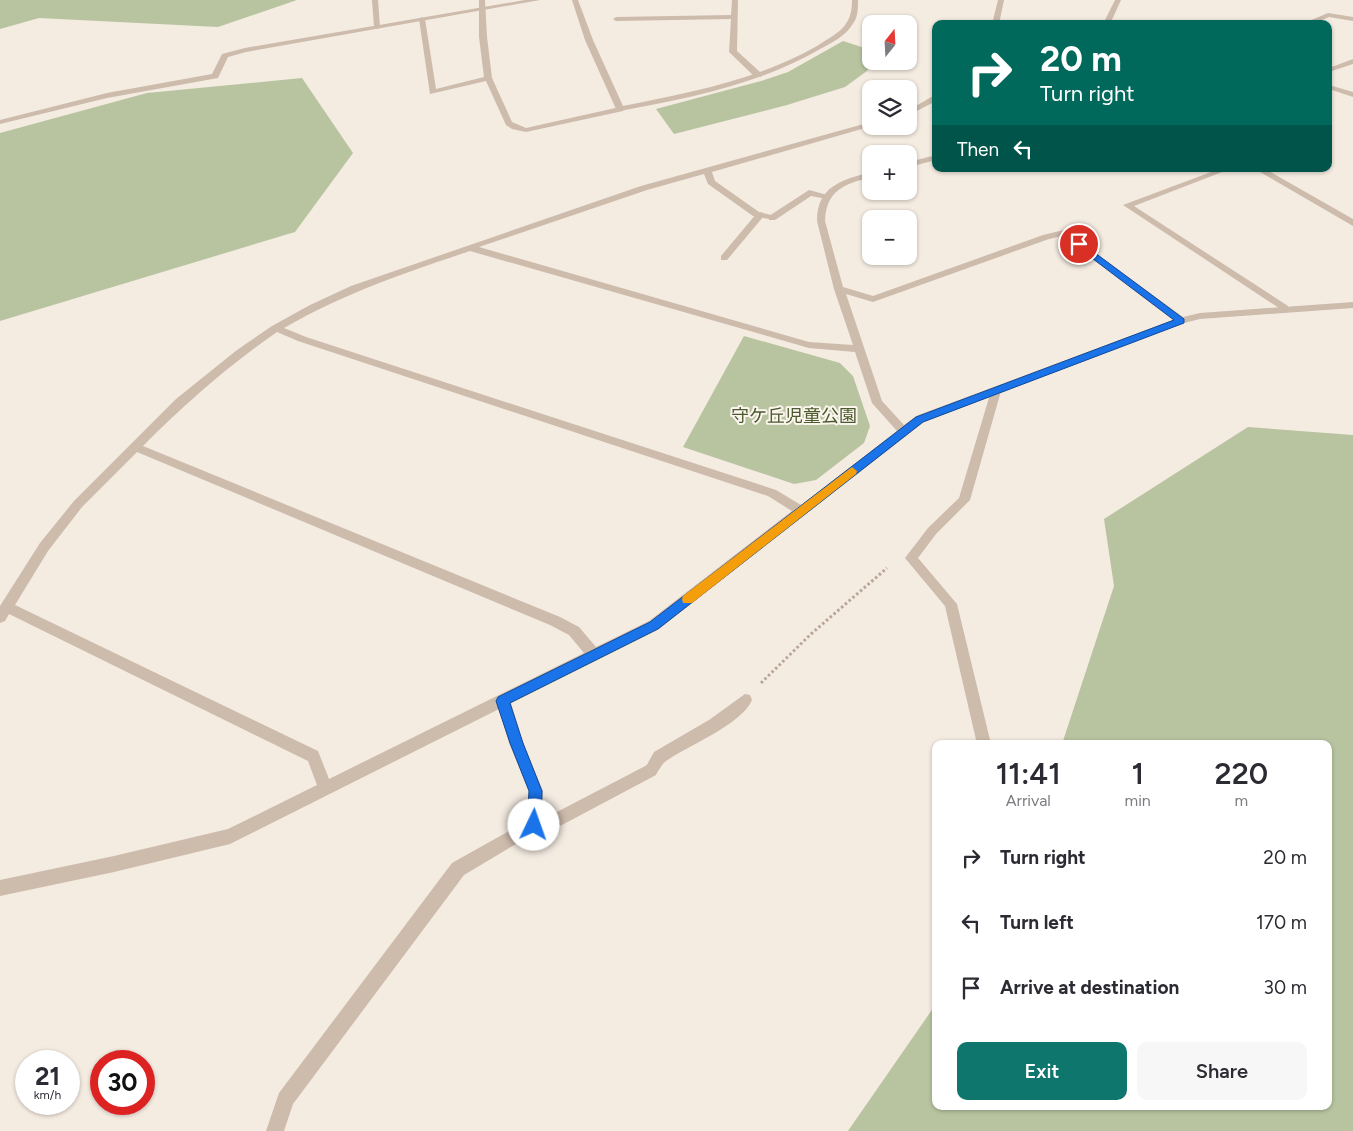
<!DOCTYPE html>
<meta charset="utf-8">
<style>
body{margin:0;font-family:Figtree,"Noto Sans JP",sans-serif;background:#f7f7f7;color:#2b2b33;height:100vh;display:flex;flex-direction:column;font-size:19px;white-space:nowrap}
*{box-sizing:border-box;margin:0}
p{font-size:16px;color:#7c7c81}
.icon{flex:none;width:28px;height:28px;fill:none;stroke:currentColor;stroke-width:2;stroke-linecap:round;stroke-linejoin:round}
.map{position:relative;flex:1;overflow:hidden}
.sheet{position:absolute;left:932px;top:740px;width:400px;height:370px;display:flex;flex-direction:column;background:#fff;border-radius:10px;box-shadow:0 1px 4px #0004}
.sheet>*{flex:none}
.guide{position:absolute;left:932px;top:20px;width:400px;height:152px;border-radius:10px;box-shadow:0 1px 4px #0004;background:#00695c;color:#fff;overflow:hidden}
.needle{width:32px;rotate:18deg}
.buttons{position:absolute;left:862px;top:15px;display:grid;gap:10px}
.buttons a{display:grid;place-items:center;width:55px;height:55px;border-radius:10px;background:#fff;box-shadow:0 1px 4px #0004;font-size:25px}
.speed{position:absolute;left:15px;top:1050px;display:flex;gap:10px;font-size:25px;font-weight:700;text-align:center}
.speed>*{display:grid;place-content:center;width:65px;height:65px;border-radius:50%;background:#fff;box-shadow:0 1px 4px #0004;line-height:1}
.speed small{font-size:12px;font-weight:400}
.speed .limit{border:8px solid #d22;background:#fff;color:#111}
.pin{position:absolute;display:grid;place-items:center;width:42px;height:42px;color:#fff;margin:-21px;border:2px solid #fff;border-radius:50%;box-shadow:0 1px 5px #0007}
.me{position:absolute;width:55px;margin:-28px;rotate:3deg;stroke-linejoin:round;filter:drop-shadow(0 0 4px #0008)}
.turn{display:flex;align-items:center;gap:18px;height:105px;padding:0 25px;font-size:22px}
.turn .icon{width:65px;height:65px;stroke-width:2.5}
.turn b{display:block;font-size:35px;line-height:42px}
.then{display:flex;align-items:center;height:48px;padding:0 25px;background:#0003;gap:10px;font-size:19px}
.eta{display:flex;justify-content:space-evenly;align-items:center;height:85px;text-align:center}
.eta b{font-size:30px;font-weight:600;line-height:35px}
.action{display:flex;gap:10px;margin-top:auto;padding:10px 25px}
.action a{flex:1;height:58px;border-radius:10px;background:#0f766e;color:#fff;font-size:20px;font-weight:600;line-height:58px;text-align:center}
.action a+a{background:#f7f7f7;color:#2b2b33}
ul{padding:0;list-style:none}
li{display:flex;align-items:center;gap:15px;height:65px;padding:0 25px}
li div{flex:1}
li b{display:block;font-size:19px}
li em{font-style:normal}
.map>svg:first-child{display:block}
</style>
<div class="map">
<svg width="1353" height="1131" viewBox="0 0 1353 1131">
<rect width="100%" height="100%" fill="#f4ebe1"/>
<path fill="#b8c4a0" d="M0,0H297L218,27L39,18L0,29Z
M843,41L871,50V61H875L867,71L845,87L787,105L674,134L656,109L761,81L788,72Z
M302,78L353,153L295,232L0,321V133L147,93Z
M744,336L840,363L853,376L870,426L864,443L816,480L794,484L683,447Z
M1248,427L1353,435V1131H848L936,1004V1106H1329V744H1062L1114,586L1104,519Z"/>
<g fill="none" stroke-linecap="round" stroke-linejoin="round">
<path stroke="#b9a596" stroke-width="3" stroke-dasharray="2.5 2.5" stroke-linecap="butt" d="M761,683L811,634L887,568"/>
<path fill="#cdbbac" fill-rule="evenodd" d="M372,0H378L380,27L377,29L374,27Z
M479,0H485L487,37L492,78L512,122L526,128L620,107L624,109L623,111L526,132L512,129L506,125L486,81L430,94L419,19L422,17L425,19L436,89L484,77L479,37Z
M732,0H738L737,51L761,73V77H755L729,52L731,19L616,21L613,19L616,17L731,15Z
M1328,13L1353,17V21L1329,17L1312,24H1302Z
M1219,169H1230L1134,206L1288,306V310H1282L1123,205Z
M809,190L831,196L827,199L811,196L775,220H769V216Z
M760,212L763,213V217L727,260H721V256L757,213Z
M996,387L1001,391L970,500L936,534L918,558L957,604L991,744H977L945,606L905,558L928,528L959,498L991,391Z
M745,694L750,695L752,700C741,725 689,745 666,761C660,765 659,774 651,777L646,775L644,770L654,752L709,720Z"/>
<path fill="#cdbbac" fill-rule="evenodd" d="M525,0H540L246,52L228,57L218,78L107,98L0,124V120L107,93L212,74L222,54L245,48Z
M572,0H578L593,40L623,106C689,93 758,80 817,46C827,39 841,33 847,22C851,16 852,8 852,0H858C858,9 858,18 852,25C845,36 833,42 822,48C761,84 689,98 620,111L616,109L585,40Z
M998,0H1004L999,24H992Z
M1115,0H1121L1110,24H1103Z
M1353,59V64L1329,72V68Z
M1329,85L1353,92V97L1329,89Z
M933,96H936V101L909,115V110Z
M871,122L872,126L712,172L715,181L759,212L775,216V220L753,216L708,184L704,174L647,190L479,247L809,342L853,345L834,289L817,221C817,186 842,180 871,172V177C845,184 826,190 825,221L843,287L873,296L1043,235L1064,230L1183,317L1200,313L1353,302V308L1200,319L1184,323L924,422L659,629L511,703L523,743L543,791L542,816L555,813L651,763L656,765L658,770L656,775L562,825L536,832L464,875L293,1104L284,1131H266L279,1093L452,863L527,821L529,791L509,743L499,709L230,844L114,872L0,896V880L114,856L228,829L317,785L308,761L9,614L5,621L0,623V606L40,543L74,501L176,399L237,350L272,326L310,305L351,286L641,186ZM1062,236L1173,320L916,416L904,425L882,401L846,294L873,302L1049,239ZM470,251L809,348L855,352L872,403L897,431L801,505L776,490L306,337L284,328C345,293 404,273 470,251ZM277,332L298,341L768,496L792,511L649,621L596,647L579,627L560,617L143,446C185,404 228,366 277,332ZM137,452L550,625L569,635L584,653L329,779L318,751L15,605L48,551L82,507Z
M936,155V160L909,167V162Z
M1255,169H1265L1353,219V226Z"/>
</g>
<path fill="#1a73e8" stroke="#114b97" d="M1079,241L1184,319V323L923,422L658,629L510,703L523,743L542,791L541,825L539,830L534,832L529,830L527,825L529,791L510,743L496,701L498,697L650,622L916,417L1174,320L1076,246L1074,244Z"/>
<path fill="#f59e0b" d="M852,467L857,471L856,474L692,603H683L682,599L683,596Z"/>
<g text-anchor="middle" stroke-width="4" stroke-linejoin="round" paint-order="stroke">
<g font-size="18" fill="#4a5a2e" stroke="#fbf5ee">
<text x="794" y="422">守ケ丘児童公園</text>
</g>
</g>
</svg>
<div class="buttons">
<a><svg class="needle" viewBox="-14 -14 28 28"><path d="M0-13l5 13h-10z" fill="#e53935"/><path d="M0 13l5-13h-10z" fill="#7c7c81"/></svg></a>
<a><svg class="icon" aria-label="layers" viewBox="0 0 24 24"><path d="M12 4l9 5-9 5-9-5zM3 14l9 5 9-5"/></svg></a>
<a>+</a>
<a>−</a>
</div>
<div class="speed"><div>21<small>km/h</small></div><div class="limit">30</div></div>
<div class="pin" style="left:1079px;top:244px;background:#d93025"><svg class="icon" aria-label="arrive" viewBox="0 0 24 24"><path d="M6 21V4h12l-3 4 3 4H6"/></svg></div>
<svg class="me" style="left:534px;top:825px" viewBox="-20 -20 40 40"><circle r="19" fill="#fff"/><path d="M0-13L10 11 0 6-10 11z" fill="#1a73e8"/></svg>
<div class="guide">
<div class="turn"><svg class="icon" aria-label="right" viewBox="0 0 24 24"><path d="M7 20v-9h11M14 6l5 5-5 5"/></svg><div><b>20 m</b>Turn right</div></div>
<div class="then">Then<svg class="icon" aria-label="left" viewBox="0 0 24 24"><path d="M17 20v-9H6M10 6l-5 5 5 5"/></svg></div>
</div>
<section class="sheet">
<div class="eta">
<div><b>11:41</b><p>Arrival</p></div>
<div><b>1</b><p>min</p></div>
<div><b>220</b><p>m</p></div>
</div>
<ul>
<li><svg class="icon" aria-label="right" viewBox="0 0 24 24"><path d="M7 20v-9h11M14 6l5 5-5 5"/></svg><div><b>Turn right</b></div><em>20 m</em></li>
<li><svg class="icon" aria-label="left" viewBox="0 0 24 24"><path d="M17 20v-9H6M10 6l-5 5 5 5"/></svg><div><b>Turn left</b></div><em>170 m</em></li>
<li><svg class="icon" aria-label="arrive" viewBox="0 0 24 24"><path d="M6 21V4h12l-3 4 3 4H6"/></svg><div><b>Arrive at destination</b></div><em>30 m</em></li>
</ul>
<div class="action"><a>Exit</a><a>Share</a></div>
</section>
</div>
